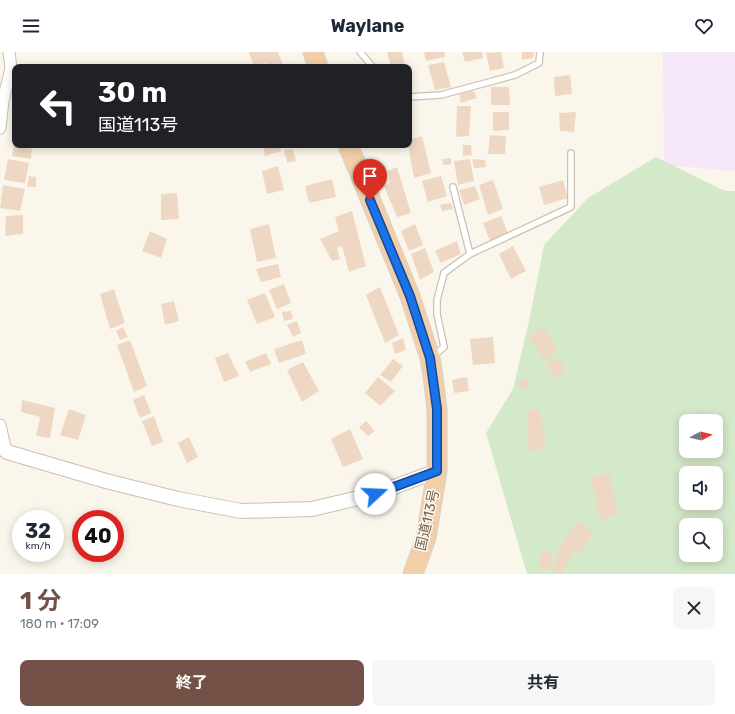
<!DOCTYPE html>
<html lang="ja">
<meta charset="utf-8">
<style>
body{margin:0;font-family:Rubik,"Noto Sans JP",sans-serif;background:#f6f6f7;color:#1f2937;height:100vh;display:flex;flex-direction:column;font-size:15px;white-space:nowrap}
*{box-sizing:border-box;margin:0}
p{font-size:13px;color:#747a83}
.icon{flex:none;width:22px;height:22px;fill:none;stroke:currentColor;stroke-width:2;stroke-linecap:round;stroke-linejoin:round}
.map{position:relative;height:522px;overflow:hidden}
.details{display:flex;flex-direction:column;background:#fff;flex:1}
.details>*{flex:none}
.hud{position:absolute;left:12px;top:12px;width:400px;height:84px;border-radius:8px;box-shadow:0 2px 10px #0003;background:#202124;color:#fff;overflow:hidden}
.needle{width:26px;rotate:83deg}
.tools{position:absolute;left:679px;top:362px;display:grid;gap:8px}
.tools a{display:grid;place-items:center;width:44px;height:44px;border-radius:8px;background:#fff;box-shadow:0 2px 10px #0003;font-size:20px}
.speed{position:absolute;left:12px;top:458px;display:flex;gap:8px;font-size:20px;font-weight:700;text-align:center}
.speed>*{display:grid;place-content:center;width:52px;height:52px;border-radius:50%;background:#fff;box-shadow:0 2px 10px #0003;line-height:1}
.speed small{font-size:10px;font-weight:400}
.speed .limit{border:6px solid #d22;background:#fff;color:#111}
.pin{position:absolute;display:grid;place-items:center;width:34px;height:34px;color:#fff;margin:-41px -17px;border-radius:50% 50% 50% 0;rotate:-45deg;box-shadow:0 0 4px #0007}
.pin .icon{rotate:45deg}
.me{position:absolute;width:44px;margin:-22px;rotate:70deg;stroke-linejoin:round;filter:drop-shadow(0 0 3px #0008)}
.turn{display:flex;align-items:center;gap:14px;height:84px;padding:0 20px;font-size:18px}
.turn .icon{width:52px;height:52px;stroke-width:2.5}
.turn b{display:block;font-size:28px;line-height:34px}
.round{display:grid;place-items:center;flex:none;width:42px;height:42px;border-radius:8px;background:#f6f6f7}
.overview{display:flex;align-items:center;justify-content:space-between;height:68px;padding:0 20px}
h1{font-size:24px;font-weight:700;line-height:30px;color:#735147}
.action{display:flex;gap:8px;margin-top:auto;padding:8px 20px}
.action a{flex:1;height:46px;border-radius:8px;background:#735147;color:#fff;font-size:16px;font-weight:700;line-height:46px;text-align:center}
.action a+a{background:#f6f6f7;color:#1f2937}
header{display:flex;justify-content:space-between;align-items:center;height:52px;padding:0 20px;background:#fff;font-size:18px;font-weight:700}
.map>svg:first-child{display:block}
</style>
<header><svg class="icon" aria-label="menu" viewBox="0 0 24 24"><path d="M4 6h16M4 12h16M4 18h16"/></svg>Waylane<svg class="icon" aria-label="heart" viewBox="0 0 24 24"><path d="M12 20l-8-8c-3-5 5-10 8-4 3-6 11-1 8 4z"/></svg></header>
<div class="map">
<svg width="735" height="522" viewBox="0 0 735 522">
<rect width="100%" height="100%" fill="#fbf6eb"/>
<path fill="#f3e7f8" d="M663,0H735V119L664,113Z"/>
<path fill="#d4e8ca" fill-rule="evenodd" d="M656,105L725,139H735V522H527L486,381L513,337L529,269L544,193L588,146ZM686,369H716V399H686ZM686,421H716V451H686ZM686,473H716V503H686Z"/>
<path fill="#eed8c4" d="M250,0H278L284,15H267L266,11L254,14L249,1Z
M387,0H402L405,14L391,15Z
M424,0H444L445,5L426,9Z
M462,0H482L483,6L465,10Z
M501,0L504,16L490,19L486,1Z
M522,0H534L533,6L522,8Z
M444,10L451,35L435,38L428,13Z
M570,23L572,42L555,44L554,25Z
M491,35H509L510,53H491Z
M474,39L477,46L461,51L459,42Z
M457,54H471L469,84L456,85Z
M493,60H509V78L493,79Z
M576,60L574,80L560,79L559,61Z
M490,83L506,84L505,102H488Z
M422,84L431,121L414,126L408,93H409V88Z
M14,93L32,97L31,107L12,104Z
M263,93H279L281,99L265,104Z
M299,93H311L301,97Z
M463,93H471L472,103L463,104Z
M293,97L296,109L287,111L284,98Z
M451,106V112L443,113L442,107Z
M8,107L29,111L25,131L4,128Z
M470,107L474,129L458,133L454,109Z
M472,107L485,108L486,115L474,116Z
M278,114L284,138L267,142L262,119Z
M397,115L411,161L397,165L384,134L390,131L388,119Z
M29,124L36,125V135H27Z
M441,124L447,144L428,150L422,129Z
M332,127L336,145L309,151L305,134Z
M493,128L503,157L488,163L479,133Z
M563,128L568,146L544,153L539,135Z
M3,133L25,137L20,159L0,156Z
M475,134L480,147L464,153L459,138Z
M177,141L179,167L161,168V142Z
M451,151L453,157L442,159L440,153Z
M352,159L366,214L349,220L342,194L337,196L340,207L332,209L320,187L339,179L335,165Z
M23,163V182L5,184L6,164Z
M501,164L508,181L490,189L483,171Z
M269,172L276,206L257,210L250,177Z
M415,172L423,193L409,199L401,179Z
M150,179L167,187L161,206L142,199Z
M457,189L461,202L441,211L435,199Z
M513,194L526,219L511,227L499,202Z
M425,196L434,220L420,228L411,202Z
M278,212L281,225L261,230L256,217Z
M284,232L291,251L277,257L269,238Z
M380,235L399,283L385,291L366,243Z
M114,237L125,271L110,277L100,242Z
M265,241L275,265L257,272L247,248Z
M174,249L179,269L165,273L161,252Z
M291,259L293,267L284,269L282,260Z
M297,269L301,281L293,285L287,273Z
M123,275L128,285L120,288L116,279Z
M543,275L558,298L545,308L528,285Z
M493,285L495,311L473,313L470,287Z
M403,286L406,298L395,302L392,291Z
M130,288L147,334L134,340L117,293Z
M302,288L306,302L279,311L274,297Z
M228,301L239,324L224,330L215,306Z
M266,301L271,312L250,320L245,310Z
M558,306L567,319L554,327L546,311Z
M393,307L403,314L391,330L380,323Z
M303,310L319,339L302,350L287,318Z
M378,325L395,339L380,354L365,341Z
M467,325L469,339L454,341L452,328Z
M525,325L531,334L522,339L518,329Z
M144,343L151,361L140,366L133,348Z
M22,348L55,356L50,386L36,384L40,365L21,360Z
M69,357L86,363L78,388L60,383Z
M540,357L546,396L529,400L526,359Z
M154,364L163,390L152,394L142,369Z
M366,369L375,379L368,384L359,375Z
M350,377L363,407L343,415L331,387Z
M189,385L198,405L187,411L178,391Z
M609,421L618,462L600,468L591,425Z
M578,469L594,481L578,502L573,500L562,521L552,518L560,493Z
M542,498L553,501L550,518L538,516Z"/>
<g fill="none" stroke-linecap="round" stroke-linejoin="round">
<g stroke="#cdbfb1" stroke-width="8">
<path id="service" d="M360,0L373,15
M409,45L441,43L482,32L515,23L539,11L540,0
M453,135L470,202
M433,304L444,295L437,262V248L444,221L470,202L571,155V101"/>
</g>
<g stroke="#cdbfb1" stroke-width="13">
<path id="minor" d="M0,76L3,49L11,16L9,0
M0,373L6,400"/>
</g>
<g stroke="#cdbfb1" stroke-width="16">
<path id="tertiary" d="M0,392L7,400L106,429L178,447L241,459L312,457L375,442L437,419"/>
</g>
<g stroke="#d8d2ce" stroke-width="21">
<path id="trunk" d="M313,0L318,15
M348,93L410,244L430,306L433,324L437,357V419L426,486L413,522"/>
</g>
<use href="#service" stroke="#fff" stroke-width="5.5"/>
<use href="#minor" stroke="#fff" stroke-width="11"/>
<use href="#tertiary" stroke="#fff" stroke-width="14"/>
<use href="#trunk" stroke="#f2cfa8" stroke-width="19"/>
</g>
<g fill="none" stroke-linecap="round" stroke-linejoin="round">
<g stroke="#114b97" stroke-width="10">
<path id="route" d="M370,148L410,244L430,306L437,357V419L375,442"/>
</g>
<use href="#route" stroke="#1a73e8" stroke-width="7"/>
</g>
<g text-anchor="middle" stroke-width="3" stroke-linejoin="round" paint-order="stroke">
<g font-size="14" fill="#745f4f" stroke="#fefaf1">
<text transform="translate(427 468) rotate(-77)" y="5">国道113号</text>
</g>
</g>
</svg>
<div class="tools">
<a><svg class="needle" viewBox="-14 -14 28 28"><path d="M0-13l5 13h-10z" fill="#e53935"/><path d="M0 13l5-13h-10z" fill="#747a83"/></svg></a>
<a><svg class="icon" aria-label="sound" viewBox="0 0 24 24"><path d="M4 9h4l5-4v14l-5-4H4zM17 9q2 3 0 6"/></svg></a>
<a><svg class="icon" aria-label="search" viewBox="0 0 24 24"><circle cx="10" cy="10" r="6"/><path d="M15 15l6 6"/></svg></a>
</div>
<div class="speed"><div>32<small>km/h</small></div><div class="limit">40</div></div>
<div class="pin" style="left:370px;top:148px;background:#d93025"><svg class="icon" aria-label="arrive" viewBox="0 0 24 24"><path d="M6 21V4h12l-3 4 3 4H6"/></svg></div>
<svg class="me" style="left:375px;top:442px" viewBox="-20 -20 40 40"><circle r="19" fill="#fff"/><path d="M0-13L10 11 0 6-10 11z" fill="#1a73e8"/></svg>
<div class="hud">
<div class="turn"><svg class="icon" aria-label="left" viewBox="0 0 24 24"><path d="M17 20v-9H6M10 6l-5 5 5 5"/></svg><div><b>30 m</b>国道113号</div></div>
</div>
</div>
<section class="details">
<div class="overview"><div><h1>1 分</h1><p>180 m · 17:09</p></div><a class="round"><svg class="icon" aria-label="close" viewBox="0 0 24 24"><path d="M6 6l12 12M18 6L6 18"/></svg></a></div>
<div class="action"><a>終了</a><a>共有</a></div>
</section>
